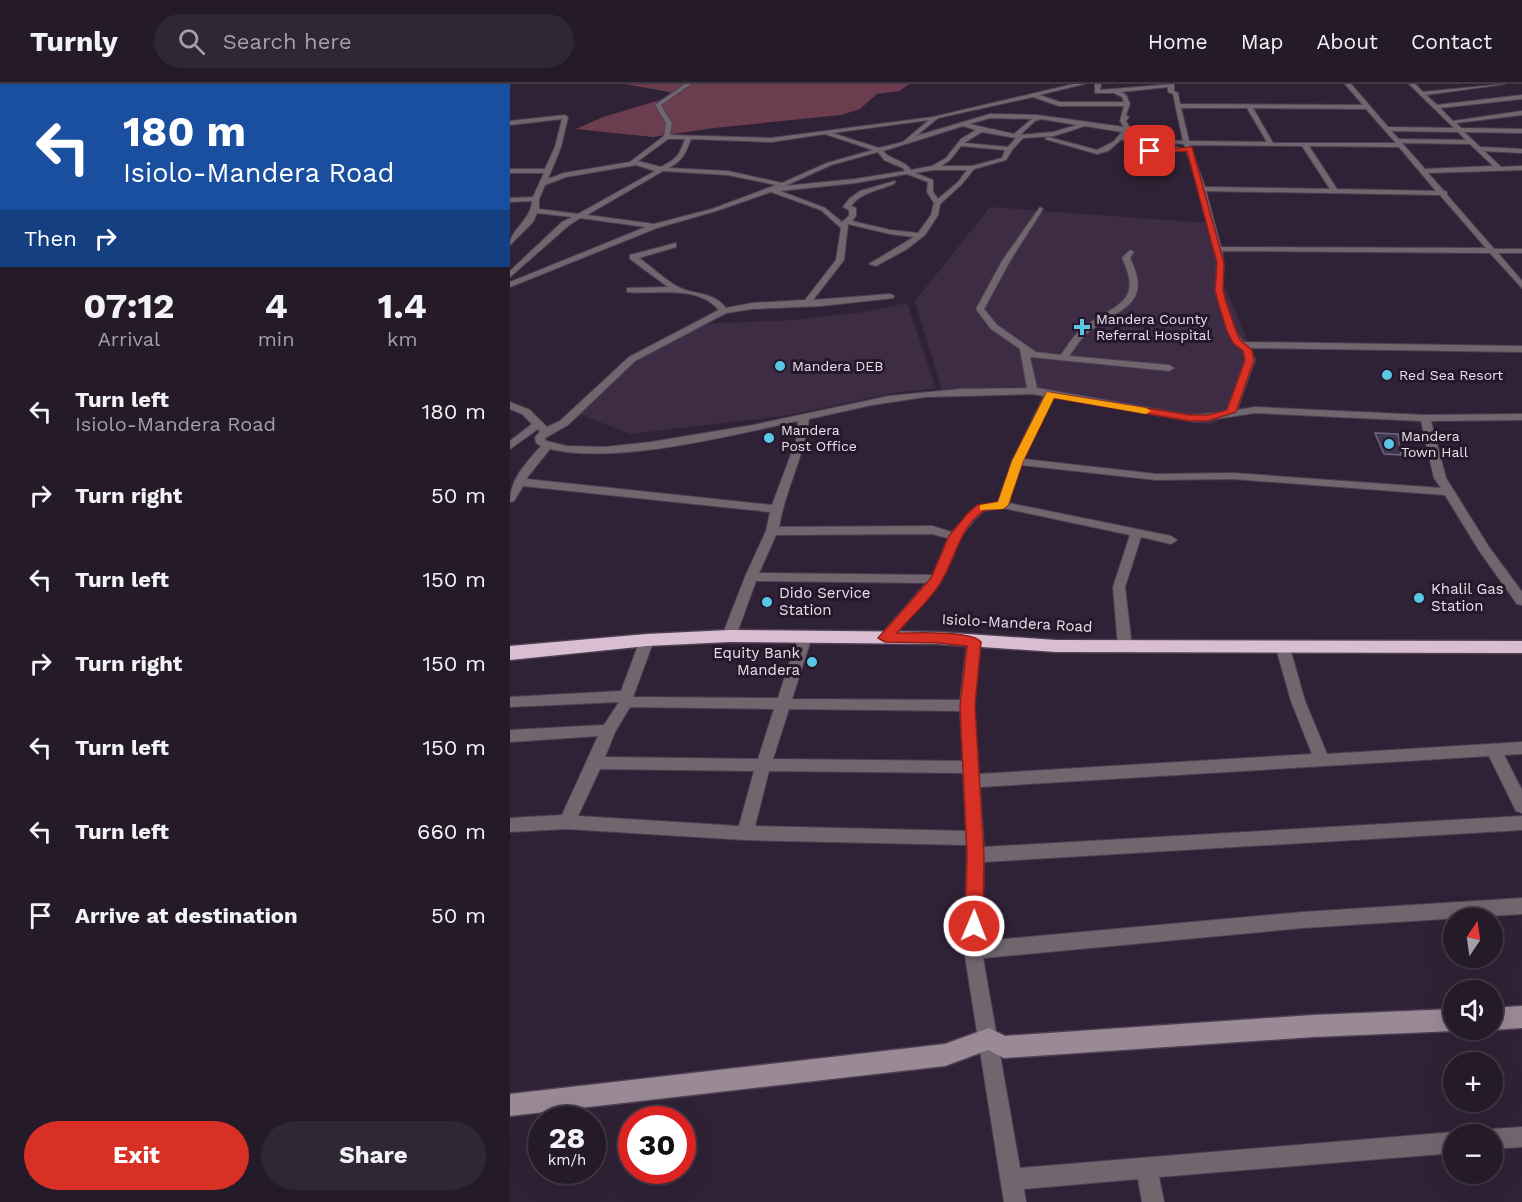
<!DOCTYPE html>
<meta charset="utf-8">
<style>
body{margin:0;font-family:"Work Sans",sans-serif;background:#302734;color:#f1f3f6;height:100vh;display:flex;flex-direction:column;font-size:22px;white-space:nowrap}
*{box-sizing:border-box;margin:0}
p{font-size:20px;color:#a3a1a8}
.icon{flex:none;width:33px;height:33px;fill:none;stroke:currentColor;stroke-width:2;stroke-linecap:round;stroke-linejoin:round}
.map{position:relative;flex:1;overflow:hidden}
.panel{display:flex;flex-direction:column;background:#241a28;width:510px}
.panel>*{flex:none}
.top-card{background:#1a4fa0;color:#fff;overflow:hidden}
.needle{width:39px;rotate:13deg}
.buttons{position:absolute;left:933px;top:824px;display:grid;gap:12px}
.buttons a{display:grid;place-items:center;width:60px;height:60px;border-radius:50%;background:#241a28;box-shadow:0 6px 24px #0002,0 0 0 2px #413845;font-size:30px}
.speed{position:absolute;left:18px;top:1022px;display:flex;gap:12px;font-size:30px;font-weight:700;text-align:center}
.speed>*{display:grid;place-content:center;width:78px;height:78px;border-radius:50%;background:#241a28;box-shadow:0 6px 24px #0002,0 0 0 2px #413845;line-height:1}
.speed small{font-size:15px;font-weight:400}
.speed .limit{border:9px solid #d22;background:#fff;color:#111}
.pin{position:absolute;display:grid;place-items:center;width:51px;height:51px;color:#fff;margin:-26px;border-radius:12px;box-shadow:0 3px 9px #0006}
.me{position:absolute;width:66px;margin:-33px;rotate:1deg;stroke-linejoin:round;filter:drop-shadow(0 0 4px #0008)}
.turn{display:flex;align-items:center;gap:21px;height:126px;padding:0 24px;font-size:27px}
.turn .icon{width:78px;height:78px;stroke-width:2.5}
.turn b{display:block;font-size:42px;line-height:51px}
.then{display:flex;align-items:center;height:57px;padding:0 24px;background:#0003;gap:12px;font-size:22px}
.eta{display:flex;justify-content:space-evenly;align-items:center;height:102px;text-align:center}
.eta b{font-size:36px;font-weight:700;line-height:42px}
.button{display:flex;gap:12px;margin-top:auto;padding:12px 24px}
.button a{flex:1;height:69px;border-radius:36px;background:#d93025;color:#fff;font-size:24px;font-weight:700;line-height:69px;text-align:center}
.button a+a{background:#302734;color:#f1f3f6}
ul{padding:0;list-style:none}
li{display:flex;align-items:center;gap:18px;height:84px;padding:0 24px}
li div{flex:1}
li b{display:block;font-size:22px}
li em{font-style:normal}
header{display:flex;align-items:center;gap:36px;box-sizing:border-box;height:84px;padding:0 30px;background:#241a28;border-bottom:2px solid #413845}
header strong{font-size:28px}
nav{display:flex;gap:33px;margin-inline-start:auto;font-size:21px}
.search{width:420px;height:54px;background:#302734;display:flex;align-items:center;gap:15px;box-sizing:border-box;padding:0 21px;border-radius:33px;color:#a3a1a8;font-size:22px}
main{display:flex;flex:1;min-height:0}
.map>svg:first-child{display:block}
</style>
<header>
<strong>Turnly</strong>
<div class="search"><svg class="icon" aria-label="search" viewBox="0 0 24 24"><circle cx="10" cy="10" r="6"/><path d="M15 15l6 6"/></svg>Search here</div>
<nav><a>Home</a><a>Map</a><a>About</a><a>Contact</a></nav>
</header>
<main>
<section class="panel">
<div class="top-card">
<div class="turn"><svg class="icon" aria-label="left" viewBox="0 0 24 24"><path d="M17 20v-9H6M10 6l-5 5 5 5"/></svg><div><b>180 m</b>Isiolo-Mandera Road</div></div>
<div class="then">Then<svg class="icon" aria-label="right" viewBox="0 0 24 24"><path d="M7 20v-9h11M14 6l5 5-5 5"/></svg></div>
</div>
<div class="eta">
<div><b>07:12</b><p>Arrival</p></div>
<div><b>4</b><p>min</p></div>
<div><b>1.4</b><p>km</p></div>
</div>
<ul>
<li><svg class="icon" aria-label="left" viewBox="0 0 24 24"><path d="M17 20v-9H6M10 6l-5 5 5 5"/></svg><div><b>Turn left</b><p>Isiolo-Mandera Road</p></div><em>180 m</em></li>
<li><svg class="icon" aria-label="right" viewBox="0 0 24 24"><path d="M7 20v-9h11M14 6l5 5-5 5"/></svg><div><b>Turn right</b></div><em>50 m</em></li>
<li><svg class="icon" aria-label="left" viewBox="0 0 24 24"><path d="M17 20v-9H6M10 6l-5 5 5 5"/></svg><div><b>Turn left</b></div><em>150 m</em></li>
<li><svg class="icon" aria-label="right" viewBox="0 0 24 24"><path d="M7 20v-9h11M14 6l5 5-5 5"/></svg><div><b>Turn right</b></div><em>150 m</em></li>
<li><svg class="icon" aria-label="left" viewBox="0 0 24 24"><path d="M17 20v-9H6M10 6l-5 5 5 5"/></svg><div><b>Turn left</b></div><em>150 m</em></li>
<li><svg class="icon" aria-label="left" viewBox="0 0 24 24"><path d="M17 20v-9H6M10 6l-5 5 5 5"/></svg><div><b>Turn left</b></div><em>660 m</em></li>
<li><svg class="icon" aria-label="arrive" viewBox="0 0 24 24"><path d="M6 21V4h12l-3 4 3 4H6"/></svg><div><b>Arrive at destination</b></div><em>50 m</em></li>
</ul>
<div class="button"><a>Exit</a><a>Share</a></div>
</section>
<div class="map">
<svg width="1012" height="1118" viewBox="0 0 1012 1118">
<rect width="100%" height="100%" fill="#302236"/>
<path fill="#3e2c45" d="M480,123L696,139L715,203L742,268L717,333L698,341L523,310L504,302L432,307L405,217Z
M397,219L426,304L383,309L273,332L120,350L69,330L101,297L139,268L198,240L283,236L355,228Z"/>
<path fill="#6b3d4f" d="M115,0H400L389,7L367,10L350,25L331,31L204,44L143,53L66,45L93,33L170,10Z"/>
<path fill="#3f3850" stroke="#6e6781" stroke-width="1.5" d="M865,349L888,350L891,371L874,370Z"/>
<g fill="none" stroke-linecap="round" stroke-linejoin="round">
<g stroke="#4d4053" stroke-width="2">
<path id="street" d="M175,0H181L151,21L162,39L160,51L261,54L423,33L564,0H574L529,11L550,18H614L612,13L604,9H585V0H591L590,6L664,0V7L668,9L670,20L853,21L835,0H841L878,43L944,44L899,0H905L913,8L995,0L916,11L927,21L1012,11V15L930,24L943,37L1012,27V31L946,39L951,44L1012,45V49L954,48L970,63L1012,65V69L974,67L991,83L1012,82V86L918,89L934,107L937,108V111L984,165H1012V169H988L1012,197V204L980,169L712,167C715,181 712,192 713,205C714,220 723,248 734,258L1012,262V268L740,264L745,276L727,326L745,323L915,331L1012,330V336L921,337L936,394L979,463L1012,508V521L1007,520L970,468L935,411L723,395L646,396L511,381L499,419L661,452L667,456L661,460L631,453L615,503L622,563L620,566H610L608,563L603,503L620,451L493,424L474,427L465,435L451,453L431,498L380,557H370L368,554L416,499L246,497L226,552L219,557L214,555L212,552L235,493L256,447L260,428L13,402L4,417L0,418C0,395 16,379 31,362L26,359L25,353L30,348L28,345L0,365V357L22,340L12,330L0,325V318L20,326L37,343L50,337L119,273L209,226C187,200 146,211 117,208V204H120L158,203L120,175V171L166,159V163L129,174C142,183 154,195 168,203C185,212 201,206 216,224L242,219L295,216L326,176L331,144L311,126L261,108L206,127L147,144L0,203V198L136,143L70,134L58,142L0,193V187L52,138L62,133L27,129L23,138L0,161C0,145 21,137 22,117L0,118V114L23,113L34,89H0V85H35L45,63L52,35L0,41V37L55,31L58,33L51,63L38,95L54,89L120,78L154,52L156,39L145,21ZM658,3V8L663,10L673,57L614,53L617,49L626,48L618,45L620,44L616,37L619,33L616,31L620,20L616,11L611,8ZM523,13L549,22H614L610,37L614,43L527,31L480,30L406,52L428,34ZM671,24H737L757,58L679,57ZM743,24L856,25L886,59H763ZM480,34L522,35L504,50L459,40ZM531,35L567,41L543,48L510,51L525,37ZM419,36L393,58L369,64L322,49ZM453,42L466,46L451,55L436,74L422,82L401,86C395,76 380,76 373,67ZM575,42L612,48L603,58L587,66L538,53L535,55L587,70L598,67L611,56L674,60L689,105L707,179L705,206L708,218L718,247L724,259L733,267L735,276L716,328L680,331L527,304L520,273L659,287L664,284L659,281L559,272C566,263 571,253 580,247C611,223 643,221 620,174L624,168L620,166L612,174C635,222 601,220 572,245C563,252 557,262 551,271L526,268L487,241L474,225L500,177L533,125L530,123L492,177L466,225L481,245L510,265L517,304L450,305L379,312L243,341L141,358L95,363L57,362L36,357L35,354L58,341L125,277L216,229L242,225L311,222L383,214L384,212L380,210L303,216L334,176L338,140L380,150L404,153L359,180L366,182L397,165L415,151L428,131L430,120L452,100L464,85L496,76L502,66L513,54L544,52ZM881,47L948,48L956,56L889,55ZM472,48L506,54L498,63L454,59ZM315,50L363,66L317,79L272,99L218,87L159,84C174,75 175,70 181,55L261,58ZM158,55H175C168,73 169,73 151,83L128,77ZM892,59L960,60L983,82L915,85ZM680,61L792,62L820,105L695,103ZM451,62L495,66L492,74L462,82H431L440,76ZM799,62L889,63L926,107L827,105ZM368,68L374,76L393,84L395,87L345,95L275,102L321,81ZM126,81L145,87L68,130L29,125V115L35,101L56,93ZM424,86H457L448,98L428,115L423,108V96L405,89ZM153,87L218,91L266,101L202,125L144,140L77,131ZM397,90L418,98L417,108L424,119L421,131L408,149L380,146L342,137L346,132V124L341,122C352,107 370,107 385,99V97L350,107L339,115L333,123L339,126V132L332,138L315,124L270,107L345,99ZM696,107L930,111L976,164L711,163ZM522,310L534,312L502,377L488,418L467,422L442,448L422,442L269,443C275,406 294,373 299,335L362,321L415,313ZM543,313L686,338L745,329L911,337L924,394L931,404L723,389L646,390L514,375ZM288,337L286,357L262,421L16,395L40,365C106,381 221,351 288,337ZM422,450L438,454L423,491L249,489L266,451Z
M668,63L670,66L644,69L643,71L635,76L630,75L638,69V66Z
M295,548L302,553L282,615L450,616L457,558L464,553L469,555L471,558L464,622L469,690L802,670L781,617L766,564L773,559L780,564L795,617L817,670L1012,658V670L994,671L1012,706V729L1006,727L979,672L470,703L474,763L1012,732V746L474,778L472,857L793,828L1012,814V830L793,844L473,874L510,1084L944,1048L950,1050H944V1069L649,1093L654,1118H632L628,1095L514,1105L516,1118H494L454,866L457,761L235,756L57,745L0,748V734L52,731L88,652L0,658V646L94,641L109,618L0,623V613L111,607L130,556L137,551L144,556L123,613L268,614L288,553ZM120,623L264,625L248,675L95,673L105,648ZM279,625L450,627L453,677L263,675ZM90,685L244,687L229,742L68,732ZM259,687L453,689L456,747L245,742Z
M1012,1043V1063L982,1065V1050H974L982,1045Z"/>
</g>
<g stroke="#4d4053" stroke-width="3">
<path id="secondary" d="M1012,922V944L982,946L980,945H982V924Z
M944,925V945H948L944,947L803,953L494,974L478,966L435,982L0,1032V1010L435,960L479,944L495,952L803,931Z"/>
</g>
<g stroke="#4d4053" stroke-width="3">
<path id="highway" d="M219,546L428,548L546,556L1012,557V569L546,568L428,560L219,558L137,562L0,576V562L137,550Z"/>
</g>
<use href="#street" fill="#72666e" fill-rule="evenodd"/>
<use href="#secondary" fill="#9b8a96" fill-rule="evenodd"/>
<use href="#highway" fill="#d9bdd1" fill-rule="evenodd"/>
</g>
<path fill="#d93025" stroke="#8d1f18" stroke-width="1.5" d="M682,63L714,179L713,206L716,218L726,247L730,256L742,266L744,276L726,328L698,337H680L544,314L513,377L498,421C491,428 480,423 472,428C449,445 446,473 432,496C422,515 401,532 387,549C403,549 462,546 471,558L465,622L474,771L473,842L470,848L464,851L457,848L455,842L457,771L450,622L457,562L428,559L375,558L368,554L421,494L439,452L457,430L467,421L488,418L502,377L537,308L680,331H698L717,326L735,276L733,267L723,259L717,247L708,218L705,206L707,179L677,67L640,69L637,67Z"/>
<path fill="#f59e0b" d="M537,308L636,324L641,327L636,330L544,314L513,377L498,421L493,425L470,426V421L488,418L502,377Z"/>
<g fill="#5bc7e7" stroke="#26182b" stroke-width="2">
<path d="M569 234h6v6h6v6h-6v6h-6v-6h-6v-6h6z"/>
<circle cx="270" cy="282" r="6"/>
<circle cx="877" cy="291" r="6"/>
<circle cx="259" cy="354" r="6"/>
<circle cx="879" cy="360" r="6"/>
<circle cx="909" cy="514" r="6"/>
<circle cx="257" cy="518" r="6"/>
<circle cx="302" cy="578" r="6"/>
</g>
<g text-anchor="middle" stroke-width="6" stroke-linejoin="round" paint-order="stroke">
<g font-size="14" fill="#e8dfec" stroke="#26182b" text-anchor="start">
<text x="586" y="240">Mandera County<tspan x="586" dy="16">Referral Hospital</tspan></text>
<text x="282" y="287">Mandera DEB</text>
<text x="889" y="296">Red Sea Resort</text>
<text x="271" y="351">Mandera<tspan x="271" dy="16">Post Office</tspan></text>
<text x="891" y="357">Mandera<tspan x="891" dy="16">Town Hall</tspan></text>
</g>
<g font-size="15" fill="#e8dfec" stroke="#26182b" text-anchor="start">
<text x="921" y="510">Khalil Gas<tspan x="921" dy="17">Station</tspan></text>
<text x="269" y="514">Dido Service<tspan x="269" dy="17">Station</tspan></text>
<text x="290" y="574" text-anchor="end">Equity Bank<tspan x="290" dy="17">Mandera</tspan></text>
</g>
<g font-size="15" fill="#e8dfec" stroke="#26182b">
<text transform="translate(507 539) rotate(3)" y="5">Isiolo-Mandera Road</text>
</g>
</g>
</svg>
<div class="buttons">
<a><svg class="needle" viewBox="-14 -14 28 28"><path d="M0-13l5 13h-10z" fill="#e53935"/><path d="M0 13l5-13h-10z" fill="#a3a1a8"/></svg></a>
<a><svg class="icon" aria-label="sound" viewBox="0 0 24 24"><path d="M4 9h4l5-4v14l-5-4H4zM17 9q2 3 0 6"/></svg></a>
<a>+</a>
<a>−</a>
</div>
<div class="speed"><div>28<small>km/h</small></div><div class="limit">30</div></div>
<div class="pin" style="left:640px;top:67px;background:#d93025"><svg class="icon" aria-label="arrive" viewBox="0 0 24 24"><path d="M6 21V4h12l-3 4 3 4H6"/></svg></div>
<svg class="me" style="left:464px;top:842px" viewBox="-20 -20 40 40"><circle r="17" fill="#d93025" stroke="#fff" stroke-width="3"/><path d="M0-11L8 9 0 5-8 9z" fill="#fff"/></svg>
</div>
</main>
